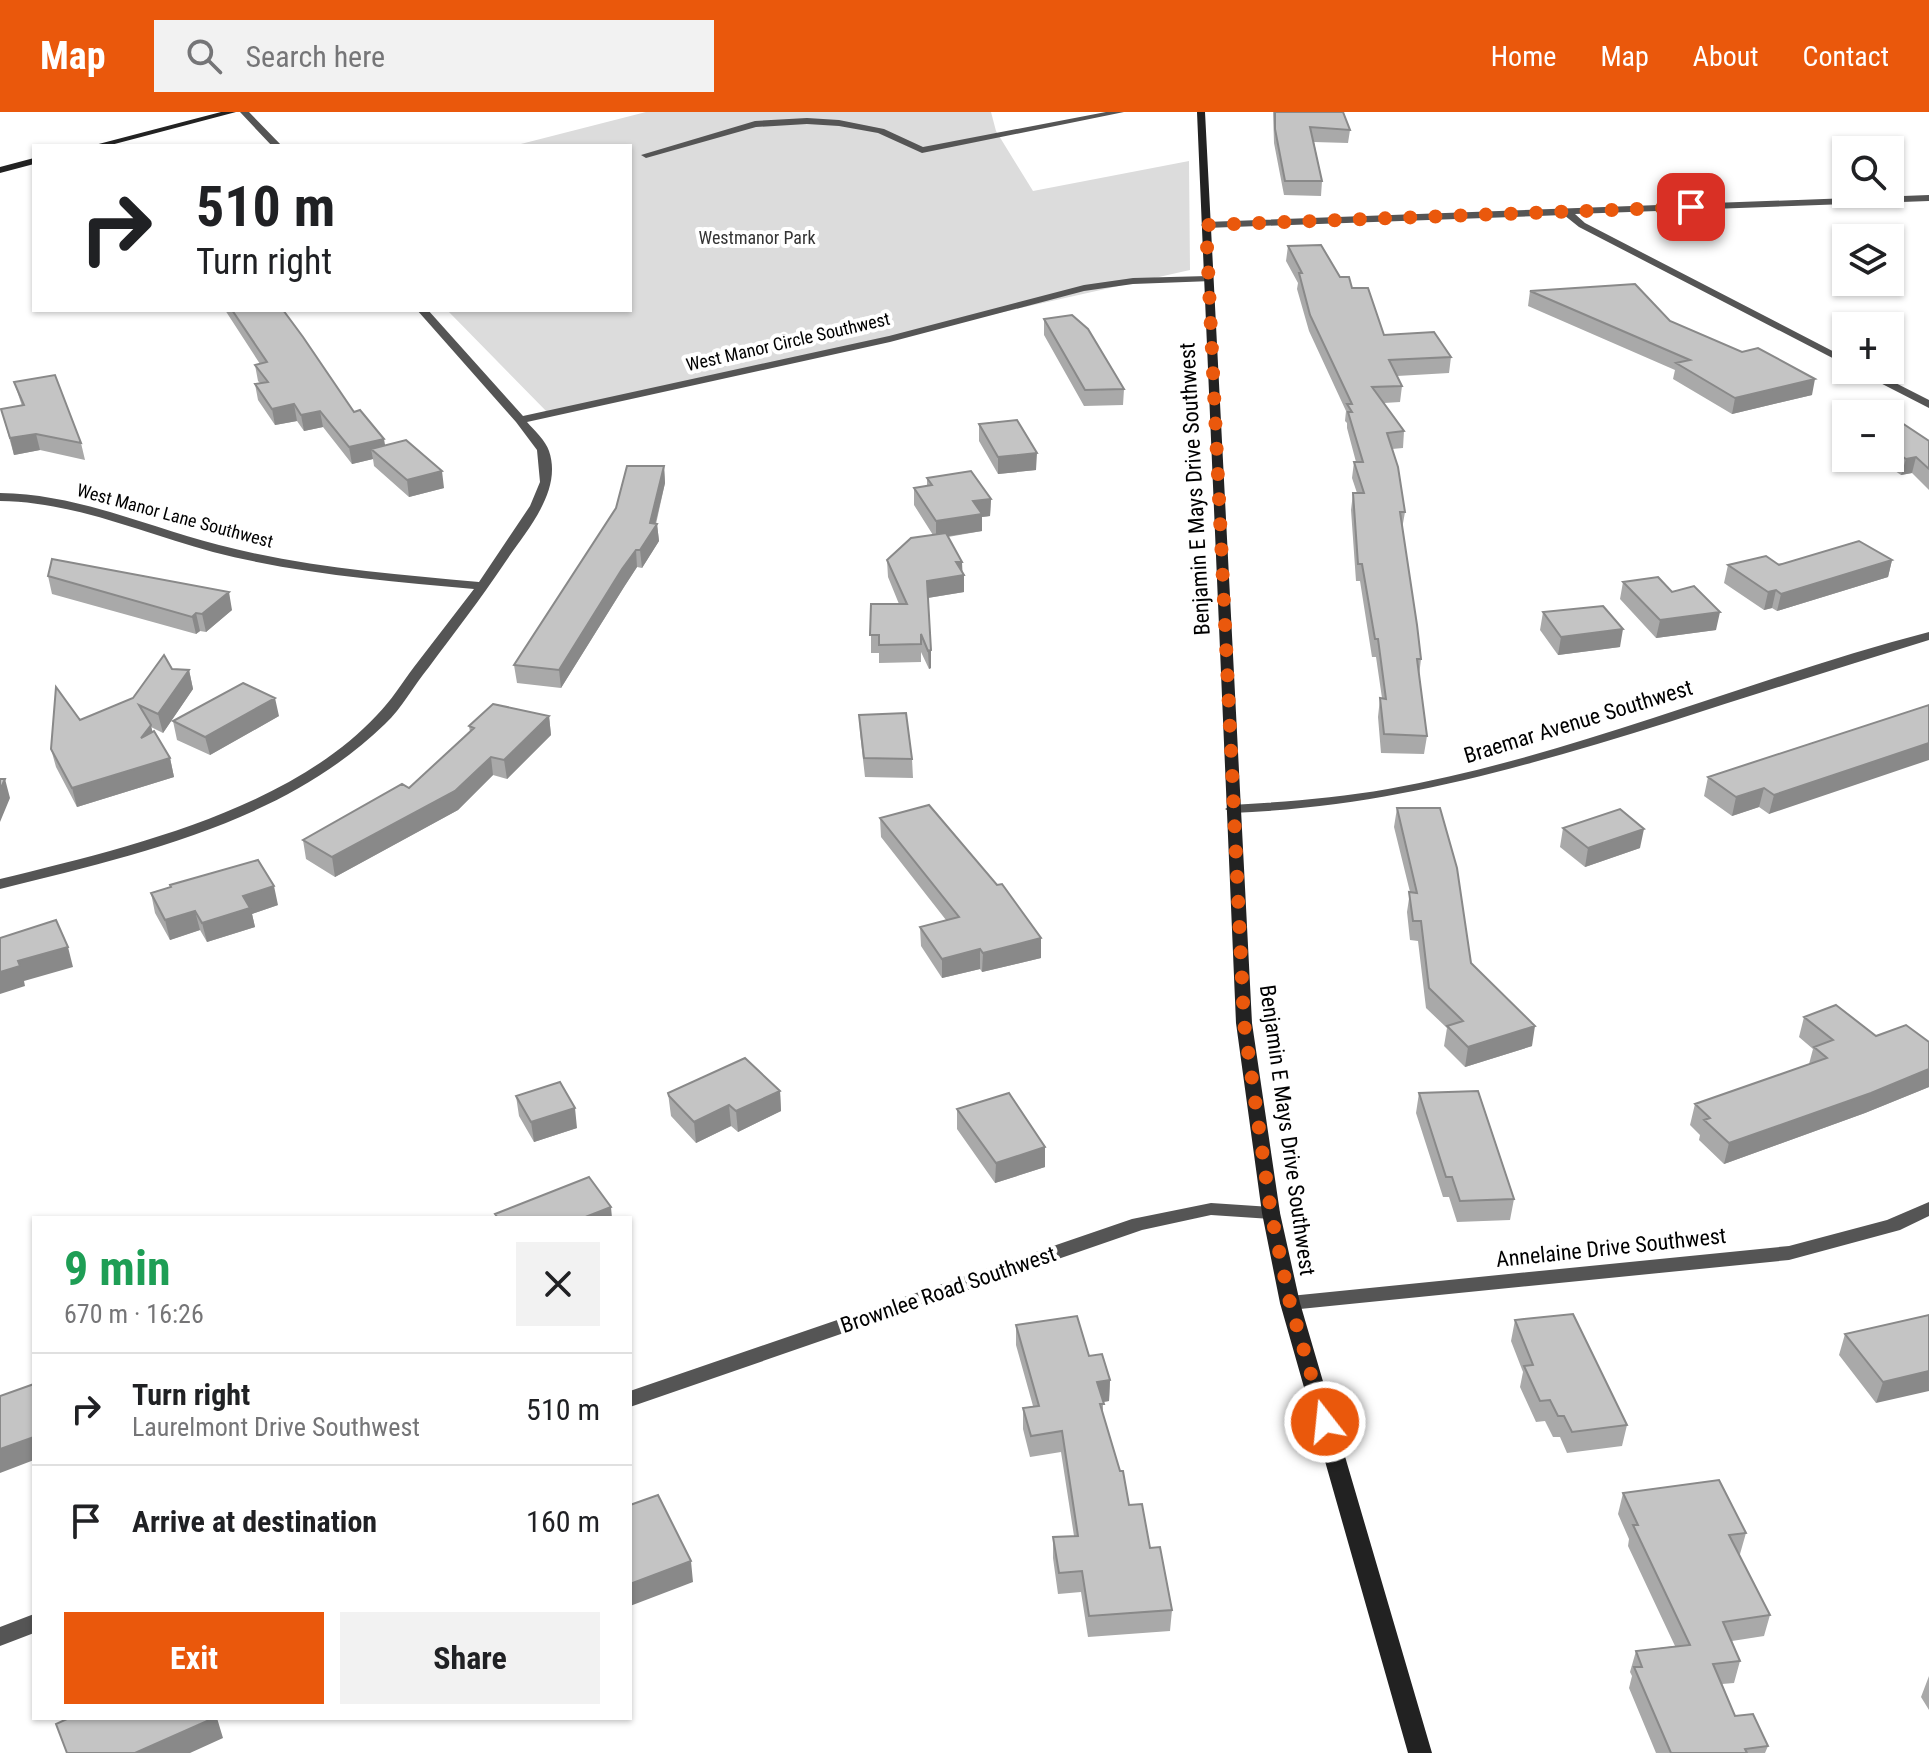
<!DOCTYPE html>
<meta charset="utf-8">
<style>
body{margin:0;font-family:"Roboto Condensed",sans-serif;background:#f2f2f2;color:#202124;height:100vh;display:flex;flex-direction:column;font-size:30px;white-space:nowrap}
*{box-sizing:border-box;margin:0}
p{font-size:26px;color:#757577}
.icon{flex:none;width:44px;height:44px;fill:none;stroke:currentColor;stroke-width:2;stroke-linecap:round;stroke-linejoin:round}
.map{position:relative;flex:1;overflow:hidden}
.panel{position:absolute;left:32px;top:1104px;width:600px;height:504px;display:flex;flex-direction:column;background:#fff;border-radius:0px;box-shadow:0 2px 6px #0004}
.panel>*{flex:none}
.banner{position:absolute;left:32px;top:32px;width:600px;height:168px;border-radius:0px;box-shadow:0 2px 6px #0004;background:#fff;color:#202124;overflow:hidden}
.tools{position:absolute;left:1832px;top:24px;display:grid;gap:16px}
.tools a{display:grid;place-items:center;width:72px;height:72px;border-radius:0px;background:#fff;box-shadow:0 2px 6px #0004;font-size:40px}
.pin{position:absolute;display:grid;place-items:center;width:68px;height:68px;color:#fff;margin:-34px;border-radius:16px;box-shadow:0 4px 12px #0006}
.me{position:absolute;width:88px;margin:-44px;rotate:344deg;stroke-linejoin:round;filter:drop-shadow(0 0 6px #0008)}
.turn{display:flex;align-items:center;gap:28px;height:168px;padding:0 32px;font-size:36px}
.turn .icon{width:104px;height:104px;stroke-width:2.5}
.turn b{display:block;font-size:56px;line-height:68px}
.round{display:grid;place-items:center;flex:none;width:84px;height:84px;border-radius:0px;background:#f2f2f2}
.summary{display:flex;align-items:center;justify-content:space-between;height:136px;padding:0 32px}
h1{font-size:48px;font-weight:700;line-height:60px;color:#1e9e55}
.button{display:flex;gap:16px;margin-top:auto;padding:16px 32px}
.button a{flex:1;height:92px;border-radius:0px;background:#ea580c;color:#fff;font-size:32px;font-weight:700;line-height:92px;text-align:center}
.button a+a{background:#f2f2f2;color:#202124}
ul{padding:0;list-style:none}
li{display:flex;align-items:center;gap:24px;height:112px;padding:0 32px;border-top:2px solid #e0e0e0}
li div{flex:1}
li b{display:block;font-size:30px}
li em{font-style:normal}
header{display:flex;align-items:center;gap:48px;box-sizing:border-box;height:112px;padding:0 40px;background:#ea580c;color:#fff}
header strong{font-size:38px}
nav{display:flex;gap:44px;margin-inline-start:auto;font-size:28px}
.search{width:560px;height:72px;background:#f2f2f2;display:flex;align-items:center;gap:20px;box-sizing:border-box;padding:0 28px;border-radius:0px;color:#757577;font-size:30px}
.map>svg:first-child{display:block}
</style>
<header>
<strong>Map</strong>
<div class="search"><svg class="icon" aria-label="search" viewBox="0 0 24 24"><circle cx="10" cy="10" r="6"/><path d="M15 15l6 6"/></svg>Search here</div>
<nav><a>Home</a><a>Map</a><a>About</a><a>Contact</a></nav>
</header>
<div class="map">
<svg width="1929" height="1641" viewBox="0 0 1929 1641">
<rect width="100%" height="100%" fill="#fff"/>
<path fill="#dcdcdc" d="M646,0H991L996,19L1033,79L1189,49L1190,158L549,302L447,198H630V34H513Z"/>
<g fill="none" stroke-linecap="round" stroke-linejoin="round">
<path fill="#555" fill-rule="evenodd" d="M240,0H249L282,34H272Z
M1106,0H1124L922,41L878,21L839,14L807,12L756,15L646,46L641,43L755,9L807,6L839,8L884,17L923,35Z
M1929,83V89L1575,102L1585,111L1846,246V253L1579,115L1564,103L1206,116L1201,113L1206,110Z
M1208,164L1213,167L1212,169L1133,172L1084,179L890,230L527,310C534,318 546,329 549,339C563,380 525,420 504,452C480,488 454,521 429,555C414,573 402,596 385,612C282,712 134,743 0,777V767C122,737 288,699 377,603C391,589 402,571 414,555C434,529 454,503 474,477C387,469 298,462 213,440C142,421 75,390 0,389V381C77,382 145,414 219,433C304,455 392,462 479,470L530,394L540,370L537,338L516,310L417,198H428L523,304L889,224L1084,173L1133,166Z
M1855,258H1870L1929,288V296Z
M1929,520V528C1842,555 1756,582 1669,610C1521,656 1388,695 1232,701L1225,697L1232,693C1285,690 1337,686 1388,677C1573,644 1748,567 1929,520Z
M1929,1090V1104L1900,1118L1789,1148L1290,1198L1283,1196L1280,1191L1283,1186L1290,1184L1789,1134L1887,1108Z
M1211,1091L1271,1095L1278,1096L1280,1101L1278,1106L1271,1107L1211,1103L1142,1118L630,1295V1279L1132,1107Z
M34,1502V1521L0,1534V1515Z"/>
<path fill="#222" fill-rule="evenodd" d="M221,0H236L107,34H91Z
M1197,0H1205L1252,911L1280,1101L1300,1191L1432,1641H1408L1280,1191L1262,1101L1236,911Z
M34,46V52L0,61V55Z"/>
</g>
<path fill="#a9a9a9" d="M1273,0H1343L1350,18L1348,31L1314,30L1322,69L1321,84L1284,83L1274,31Z
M1288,134L1340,165L1352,176L1384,223L1451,245L1449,261L1397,264L1402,274L1400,290L1384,291L1404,319L1403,336L1392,337L1405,400L1402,417L1421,547L1419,564L1427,624L1424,642L1381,641L1378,605L1380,586H1382L1376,545H1372L1360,469H1356L1351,398L1353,381H1357L1352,366L1354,350H1356L1347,316V311L1345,309L1346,299L1309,219L1297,177L1298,171L1286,149Z
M1530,179L1670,209L1812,283L1732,302L1673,267L1675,258L1528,194Z
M225,198H283L354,300L385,333L444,376L409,385L374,354L373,347L352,352L323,315L304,319L297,309L275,313L258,288L255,272L260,271L258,269L255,253L260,252Z
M1044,207L1124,277L1123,293L1084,294L1044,223Z
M14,270L81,331L85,348L40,338L14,343L1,297L22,294Z
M1890,311L1929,329V378L1912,361L1901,363L1876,346H1890Z
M979,312L1036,358L998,362L979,329Z
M664,354L665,371L656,412H657L659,429L642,456L637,455L624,475L561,576L517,571L514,553Z
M927,366L991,387L990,404L982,405V419L948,425L962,450L964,480L928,486L931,556L929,557L921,540V550L879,551V541H871V492H899L888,465L887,448L933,423L914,393V376L927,374Z
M1892,448L1888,465L1777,499L1772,496L1764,498L1724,471L1728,453Z
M48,464L232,498L206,520L200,519L196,522L52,482Z
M1623,470L1672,480L1716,518L1656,526L1620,487Z
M1543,500L1620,535L1558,543L1540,518Z
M172,557L189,558L193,577L163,621L151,615L152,620L170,646L174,665L77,695L56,655L51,637L133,586Z
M1929,593L1769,702L1759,695L1732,704L1704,684L1708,665Z
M859,603L912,647L913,666L865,665L860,621Z
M279,604L210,643L177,628L173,609Z
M549,604L551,623L507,667L493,663L458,698L335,765L306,747L303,728L409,676L470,620L469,614Z
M1397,696L1471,851L1532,934L1465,955L1444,934L1447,916L1426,896L1418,829L1410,828L1407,800L1410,780L1394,715Z
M880,706L997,773L1041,826V846L982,860L980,857L942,866L921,834L920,815L946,808L881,725Z
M1563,716L1640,736L1585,755L1560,735Z
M151,781L278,793L252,802L255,815L207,830L200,818L170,828L155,801Z
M1804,905L1876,924L1929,930V975L1865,1001L1724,1052L1699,1028L1700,1023L1690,1013L1695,992L1809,952L1813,937L1799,925Z
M780,979L781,999L738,1020L731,1014L696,1031L671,1004L668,981Z
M1419,981L1514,1087L1510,1108L1457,1110L1449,1085H1443L1416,1001Z
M516,984L577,1016L534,1030L519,1004Z
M957,997L1045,1055L995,1071L957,1017Z
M1929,1203L1876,1291L1839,1243L1845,1222Z
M1515,1208L1627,1313L1622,1334L1567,1341L1560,1325H1553L1545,1309L1536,1310L1520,1275L1523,1260L1511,1229Z
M1016,1213L1089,1244L1110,1268L1109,1289L1103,1290V1303L1129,1393L1150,1436L1172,1498L1170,1519L1088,1525L1081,1480L1058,1482L1053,1446V1425L1074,1424L1061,1340L1030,1345L1023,1317V1296L1033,1294L1016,1233Z
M1623,1381L1746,1421L1740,1442H1739L1770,1503L1764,1524L1732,1529L1740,1549L1734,1571L1722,1572L1735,1604L1768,1634L1765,1641H1656L1629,1576L1632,1564L1630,1560L1636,1539L1675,1534L1628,1434L1629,1427L1618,1402Z
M1929,1564V1598L1921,1585Z"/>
<path fill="#898989" d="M1815,267L1812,283L1732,302L1735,286Z
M294,292L297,309L275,313L272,297Z
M320,299L323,315L304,319L301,303Z
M36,322L40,338L14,343L10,326Z
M384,327L387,344L371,337L373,347L352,352L349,335Z
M1037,341L1036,358L998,362V345Z
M1916,345L1912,361L1901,363L1906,347Z
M664,354L665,371L654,417L657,412L659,429L642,456L640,438L650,411Z
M442,359L444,376L409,385L407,368Z
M991,387L990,404L982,405V419L936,426V409L973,389Z
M636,438L637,455L624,475L561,576L559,558L622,457Z
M1892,448L1888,465L1777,499L1781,482Z
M956,450H962V463H964V480L927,486V469Z
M1776,478L1772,496L1764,498L1768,480Z
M229,480L232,498L206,520L202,502Z
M1720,500L1716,518L1656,526L1660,508Z
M196,501L200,519L196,522L192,505Z
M1623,517L1620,535L1558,543L1561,525Z
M931,538V556L929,557L928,539Z
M189,558L193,577L163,621L158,602Z
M275,586L279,604L210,643L205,625Z
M549,604L551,623L507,667L504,648Z
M151,613L155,632L141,626Z
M1929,631V648L1769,702L1774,683Z
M491,645L493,663L458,698L335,765L332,745Z
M170,646L174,665L77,695L72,676Z
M5,667L10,686L0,710V678Z
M1764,676L1759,695L1732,704L1736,685Z
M1644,717L1640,736L1585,755L1588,736Z
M274,774L278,793L252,802L255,815L207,830L202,811L243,784Z
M195,799L200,818L170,828L165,808Z
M1041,826V846L982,860L983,841Z
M68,835L73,855L24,869L25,874L0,882V860L18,849Z
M980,837V857L942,866V847Z
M1535,914L1532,934L1465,955L1468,935Z
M1929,957V975L1865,1001L1724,1052L1729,1031Z
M780,979L781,999L738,1020L736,999Z
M729,993L731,1014L696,1031L694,1010Z
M575,996L577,1016L534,1030L531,1010Z
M1045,1035V1055L995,1071L996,1051Z
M611,1095L612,1106H583Z
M1929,1259V1279L1876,1291L1883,1270Z
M1110,1268L1109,1289L1096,1291L1097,1270Z
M34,1325V1348L0,1361V1337Z
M691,1449L693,1470L630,1494V1472Z
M214,1606H217L223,1626L190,1641H135Z"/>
<path fill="#c4c4c4" stroke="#898989" stroke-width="2" d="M1275,0H1343L1350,18L1310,15L1322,69H1285L1275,17Z
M1321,133L1340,165H1349L1352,176H1368L1384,223L1434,220L1451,245L1389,248L1402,274L1372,275L1404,319L1387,321L1398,355L1405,400H1400L1417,513L1421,547H1417L1427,624L1384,622L1380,586L1386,587L1378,527H1375L1362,452H1358L1353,381H1364L1354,350H1363L1348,300H1352L1347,292H1352L1310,203L1299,161H1302L1288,134Z
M1635,172L1670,209L1742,240L1758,236L1815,267L1735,286L1676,251L1690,248L1530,179Z
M232,198H283L303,225L354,300L360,298L384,327L349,335L320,299L301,303L294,292L272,297L255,272L268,270L255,253L267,250Z
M1072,203L1088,217L1124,277L1085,278L1044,207Z
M55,263L81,331L36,322L10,326L1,297L24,293L14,270Z
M1896,307L1929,329V357L1916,345L1906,347L1890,336V311L1893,310Z
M1017,308L1037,341L998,345L979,312Z
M406,328L442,359L407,368L371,337Z
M627,354H664L650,411L657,412L640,438H636L622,457L559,558L514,553L616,396Z
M971,359L991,387L973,389L982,402L936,409L914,376L932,373L927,366Z
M946,421L962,450H956L964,463L927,469L931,538L928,539L921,522V532L879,533V523H870L871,492H907L887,448L911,426Z
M1859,429L1892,448L1781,482L1776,478L1768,480L1728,453L1766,444L1779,453Z
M52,447L229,480L202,502L196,501L192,505L48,464Z
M1658,465L1672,480L1694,474L1720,500L1660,508L1623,470Z
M1603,494L1623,517L1561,525L1543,500Z
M164,543L172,557L189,558L158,602L139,593L151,613L141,626L154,619L170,646L72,676L51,637L56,575L80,608L133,586Z
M243,571L275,586L205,625L173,609Z
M493,592L549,604L504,648L491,645L455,679L332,745L303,728L402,672L409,676L474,616L469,614Z
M1929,593V631L1774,683L1764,676L1736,685L1708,665Z
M906,601L912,647L864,646L859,603Z
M0,667H5L0,678Z
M929,693L997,773L1002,772L1041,826L983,841L980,837L942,847L920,815L959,805L880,706Z
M1397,696H1440L1457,756L1471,851L1535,914L1468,935L1447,914L1463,909L1429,876L1421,809H1413L1409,780L1417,781Z
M1620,697L1644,717L1588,736L1563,716Z
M258,748L274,774L243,784L250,796L202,811L195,799L165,808L151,781L171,775L170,773Z
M56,808L68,835L18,849L20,854L0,860V826Z
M1836,893L1876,924L1906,913L1929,930V957L1871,981L1729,1031L1704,1008L1710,1006L1695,992L1827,946L1814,935L1833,928L1804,905Z
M745,946L780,979L736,999L729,993L694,1010L669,984L668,981Z
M560,970L575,996L531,1010L516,984Z
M1478,979L1514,1087L1460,1089L1452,1065H1446L1419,981Z
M1009,981L1045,1035L996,1051L957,997Z
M589,1065L611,1095L583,1106H498L495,1102Z
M1573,1202L1627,1313L1572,1320L1564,1304H1558L1550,1288L1540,1289L1524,1254L1533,1253L1515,1208Z
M1929,1203V1259L1883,1270L1845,1222Z
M1077,1204L1089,1244L1102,1242L1110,1268L1097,1270L1104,1292H1100L1120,1359H1123L1129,1393L1142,1392L1150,1436L1160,1435L1172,1498L1089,1504L1082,1459L1059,1461L1053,1425L1078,1424L1062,1319L1031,1324L1023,1296L1039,1294L1016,1213Z
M34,1272V1325L0,1337V1284Z
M1719,1368L1746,1421L1729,1423L1770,1503L1723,1510L1740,1549L1713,1552L1735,1604L1753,1602L1768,1634L1745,1637L1747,1641H1671L1634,1555H1642L1636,1539L1690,1533L1633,1413H1638L1623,1381Z
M658,1383L691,1449L630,1472V1393Z
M69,1606H214L135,1641H67L56,1612Z"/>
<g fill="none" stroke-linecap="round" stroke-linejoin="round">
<path stroke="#ea580c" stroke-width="14" stroke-dasharray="0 25.2" d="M1325,1310L1290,1191L1271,1101L1244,911L1206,113L1691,95"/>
</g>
<g text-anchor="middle" stroke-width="8" stroke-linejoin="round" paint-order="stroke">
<g font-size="18" fill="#333" stroke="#fff">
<text x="757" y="132">Westmanor Park</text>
</g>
<g font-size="18" fill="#000" stroke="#fff">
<text transform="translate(788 230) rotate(-13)" y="6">West Manor Circle Southwest</text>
<text transform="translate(175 404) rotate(15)" y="6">West Manor Lane Southwest</text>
</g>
<g font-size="22" fill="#000" stroke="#fff">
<text transform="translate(1194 377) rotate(-93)" y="8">Benjamin E Mays Drive Southwest</text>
<text transform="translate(1578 609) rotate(-17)" y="8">Braemar Avenue Southwest</text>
<text transform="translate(1288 1018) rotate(82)" y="8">Benjamin E Mays Drive Southwest</text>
<text transform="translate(1611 1135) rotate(-6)" y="8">Annelaine Drive Southwest</text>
<text transform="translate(948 1177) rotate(-19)" y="8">Brownlee Road Southwest</text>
</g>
</g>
</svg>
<div class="tools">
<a><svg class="icon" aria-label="search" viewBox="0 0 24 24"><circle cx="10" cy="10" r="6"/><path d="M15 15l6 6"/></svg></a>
<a><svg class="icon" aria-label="layers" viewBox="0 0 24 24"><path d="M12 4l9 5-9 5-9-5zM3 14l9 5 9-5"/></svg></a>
<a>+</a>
<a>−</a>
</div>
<div class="pin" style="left:1691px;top:95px;background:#d93025"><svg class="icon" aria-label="arrive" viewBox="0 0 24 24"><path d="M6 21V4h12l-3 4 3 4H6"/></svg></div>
<svg class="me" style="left:1325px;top:1310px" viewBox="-20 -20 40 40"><circle r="17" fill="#ea580c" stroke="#fff" stroke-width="3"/><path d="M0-11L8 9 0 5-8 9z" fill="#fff"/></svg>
<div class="banner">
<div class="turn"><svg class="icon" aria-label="right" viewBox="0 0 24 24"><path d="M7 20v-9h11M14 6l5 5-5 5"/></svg><div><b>510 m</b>Turn right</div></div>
</div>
<section class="panel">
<div class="summary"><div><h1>9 min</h1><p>670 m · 16:26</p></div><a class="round"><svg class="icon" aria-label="close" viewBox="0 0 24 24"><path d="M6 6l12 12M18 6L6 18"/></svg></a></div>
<ul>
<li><svg class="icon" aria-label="right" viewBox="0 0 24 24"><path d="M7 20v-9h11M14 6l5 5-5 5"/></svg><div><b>Turn right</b><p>Laurelmont Drive Southwest</p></div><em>510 m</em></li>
<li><svg class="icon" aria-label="arrive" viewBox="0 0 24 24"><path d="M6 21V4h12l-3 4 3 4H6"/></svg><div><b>Arrive at destination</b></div><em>160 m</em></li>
</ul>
<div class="button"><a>Exit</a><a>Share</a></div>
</section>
</div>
